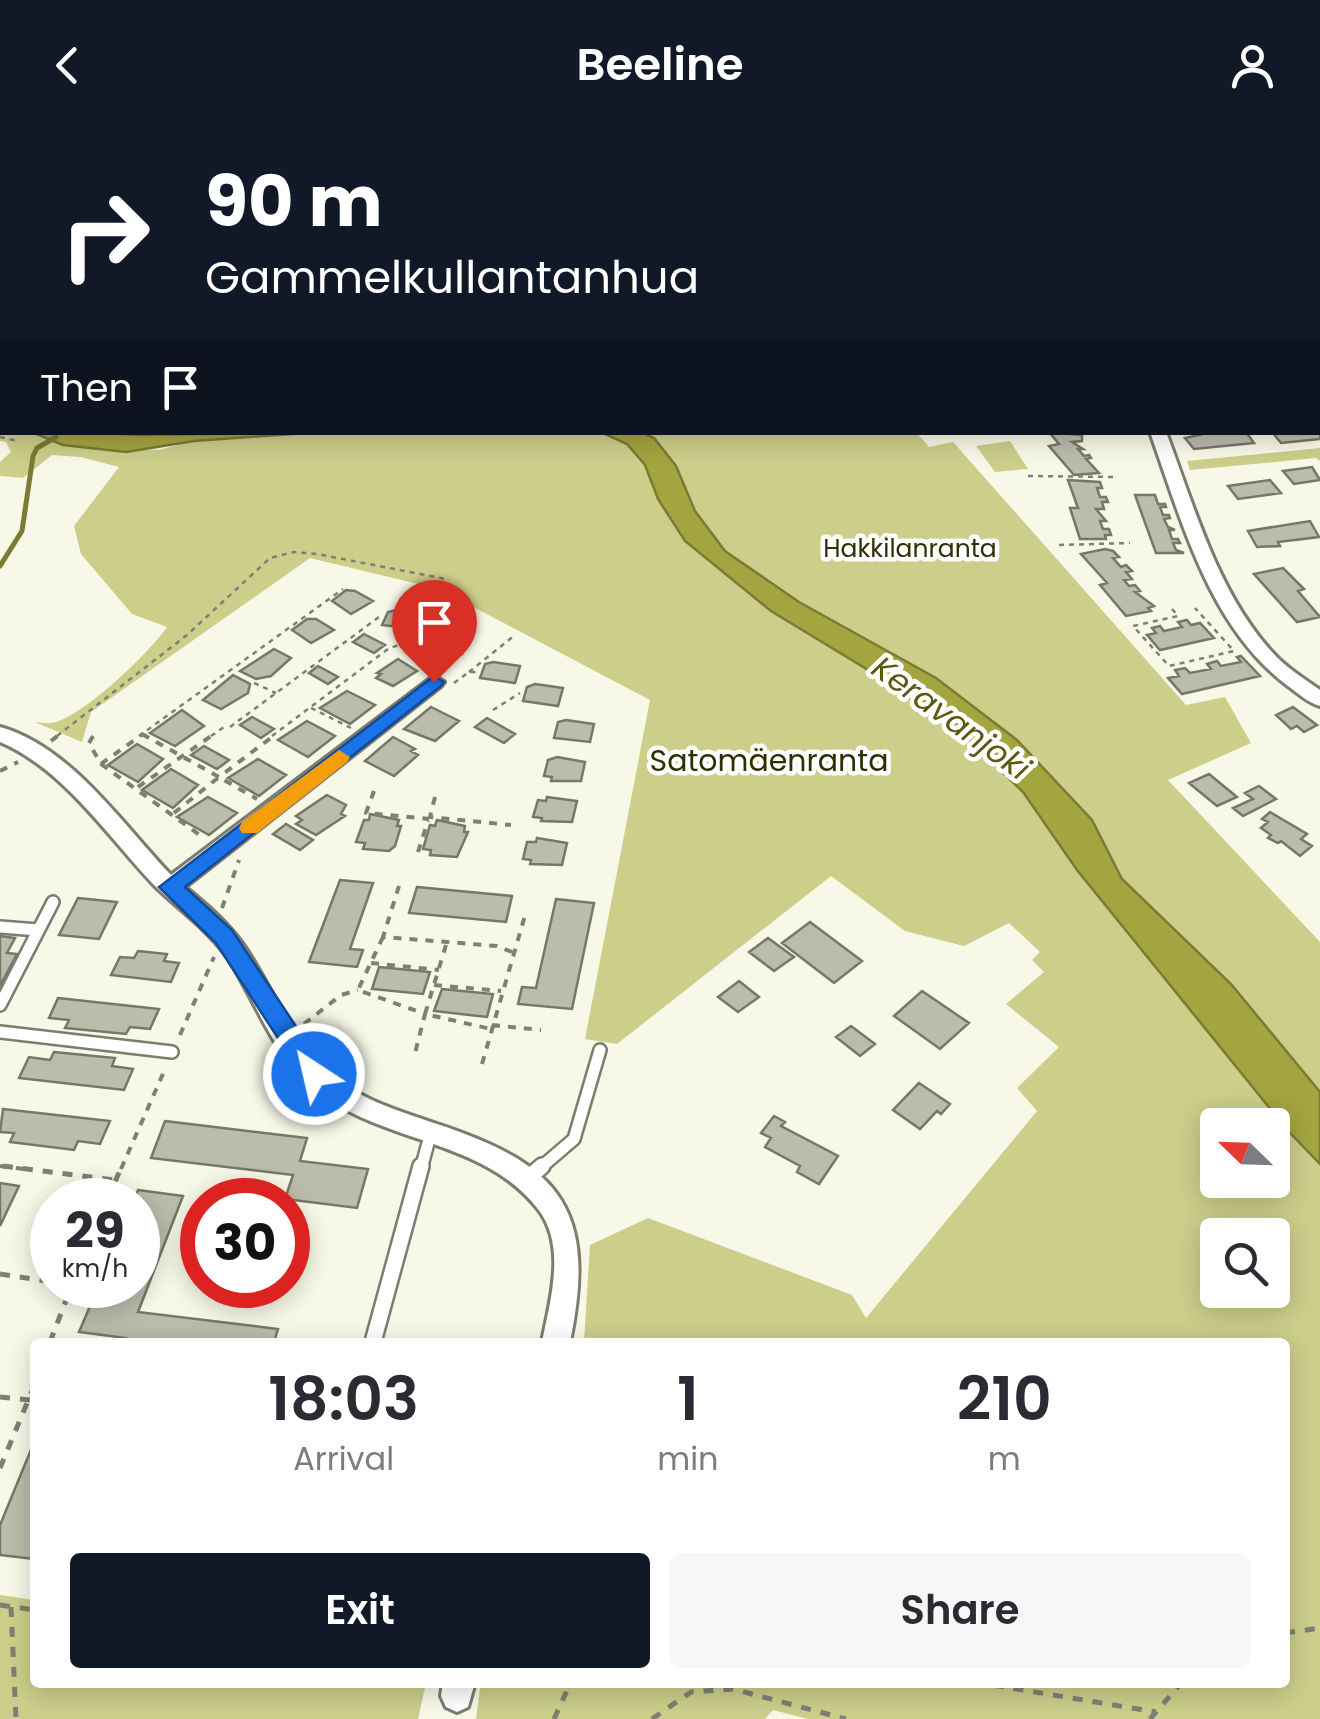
<!DOCTYPE html>
<meta charset="utf-8">
<style>
body{margin:0;font-family:Poppins,sans-serif;background:#f7f7f7;color:#2b2b33;height:100vh;display:flex;flex-direction:column;font-size:38px;white-space:nowrap}
*{box-sizing:border-box;margin:0}
p{font-size:32px;color:#7c7c81}
.icon{flex:none;width:55px;height:55px;fill:none;stroke:currentColor;stroke-width:2;stroke-linecap:round;stroke-linejoin:round}
.map{position:relative;flex:1;overflow:hidden}
.side{position:absolute;left:30px;top:1208px;width:1260px;height:350px;display:flex;flex-direction:column;background:#fff;border-radius:10px;box-shadow:0 5px 25px #0003}
.side>*{flex:none}
.top-card{position:absolute;left:0px;top:0px;width:1320px;height:305px;box-shadow:0 5px 25px #0003;background:#111827;color:#fff;overflow:hidden}
.needle{width:65px;rotate:293deg}
.tools{position:absolute;left:1200px;top:978px;display:grid;gap:20px}
.tools a{display:grid;place-items:center;width:90px;height:90px;border-radius:10px;background:#fff;box-shadow:0 5px 25px #0003;font-size:50px}
.speed{position:absolute;left:30px;top:1048px;display:flex;gap:20px;font-size:50px;font-weight:700;text-align:center}
.speed>*{display:grid;place-content:center;width:130px;height:130px;border-radius:50%;background:#fff;box-shadow:0 5px 25px #0003;line-height:1}
.speed small{font-size:25px;font-weight:400}
.speed .limit{border:15px solid #d22;background:#fff;color:#111}
.pin{position:absolute;display:grid;place-items:center;width:85px;height:85px;color:#fff;margin:-102px -42px;border-radius:50% 50% 50% 0;rotate:-45deg;box-shadow:0 0 10px #0007}
.pin .icon{rotate:45deg}
.me{position:absolute;width:110px;margin:-55px;rotate:325deg;stroke-linejoin:round;filter:drop-shadow(0 0 8px #0008)}
.turn{display:flex;align-items:center;gap:35px;height:210px;padding:0 40px;font-size:45px}
.turn .icon{width:130px;height:130px;stroke-width:2.5}
.turn b{display:block;font-size:70px;line-height:85px}
.then{display:flex;align-items:center;height:95px;padding:0 40px;background:#0003;gap:20px;font-size:38px}
.eta{display:flex;justify-content:space-evenly;align-items:center;height:170px;text-align:center}
.eta b{font-size:60px;font-weight:600;line-height:70px}
.cta{display:flex;gap:20px;margin-top:auto;padding:20px 40px}
.cta a{flex:1;height:115px;border-radius:10px;background:#111827;color:#fff;font-size:40px;font-weight:600;line-height:115px;text-align:center}
.cta a+a{background:#f7f7f7;color:#2b2b33}
header{display:flex;justify-content:space-between;align-items:center;height:130px;padding:0 40px;background:#111827;color:#fff;font-size:45px;font-weight:600}
.map>svg:first-child{display:block}
</style>
<header><svg class="icon" aria-label="back" viewBox="0 0 24 24"><path d="M15 5l-7 7 7 7"/></svg>Beeline<svg class="icon" aria-label="person" viewBox="0 0 24 24"><circle cx="12" cy="8" r="4"/><path d="M4 21q1-7 8-7t8 7"/></svg></header>
<div class="map">
<svg width="1320" height="1589" viewBox="0 0 1320 1589">
<rect width="100%" height="100%" fill="#f7f8e7"/>
<path fill="#ccce8a" fill-rule="evenodd" d="M287,0H847L854,2H281Z
M0,293L2,302L34,303L63,315L159,320L194,311L307,302L603,303L627,314L645,335L658,369L723,443L783,489L873,543L966,607L1023,662L1077,740L1289,1002L1320,1034V1589H808L773,1580L765,1589H476L481,1552H1285V1212H584L590,1115L648,1088L852,1165L866,1188L1037,981L1017,958L1059,917L1006,874L1044,842L1032,830L1040,822L1009,793L964,816L905,801L831,746L617,914L585,909L650,570L439,459L310,428L91,582L82,612L35,592C40,592 46,594 51,593C80,590 151,521 167,497L132,484L81,424L74,396L119,337L81,327L52,325L23,348L0,346V332L11,322L6,312L0,311ZM1218,995H1272V1050H1218ZM1218,1105H1272V1160H1218Z
M916,302L929,317L953,312L1186,575L1225,567L1251,613L1168,650L1320,812V962L1231,854L1122,749L1092,690L936,548L799,472L725,421L695,381L676,336L654,308L643,303Z
M1010,311L1028,339L995,342L976,316Z
M1320,318V331L1316,328L1190,340L1187,331Z
M0,1465L35,1470V1552L426,1553L418,1589H0Z"/>
<path fill="#a4a440" stroke="#7b7b33" stroke-width="2.5" d="M108,303L135,305L307,303L194,311L126,322L63,315L34,303Z
M603,303H643L654,308L676,336L695,381L725,421L799,472L936,548L1017,610L1092,690L1122,749L1231,854L1320,962V1034L1289,1002L1077,740L1023,662L966,607L873,543L771,481L685,411L658,369L645,335L627,314Z"/>
<g fill="none" stroke-linecap="round" stroke-linejoin="round">
<path stroke="#7b7b33" stroke-width="5" d="M0,436L22,401L33,326L37,318L56,307"/>
</g>
<path fill="#bbbcac" stroke="#767768" stroke-width="2.5" d="M1320,296V309L1281,313L1272,302H1318Z
M1049,302L1082,305V311L1072,312L1083,319H1078L1084,326L1089,325L1091,328L1086,329L1099,343L1074,345L1049,316L1059,314Z
M1212,302H1246L1254,313L1194,319L1185,308Z
M1312,337L1320,350L1294,354L1283,341Z
M1068,350L1100,352L1102,358H1097L1100,367H1106L1108,372H1102L1104,379H1096L1106,391H1100L1103,399H1109L1111,405H1105L1106,409H1080L1070,378H1078Z
M1270,350L1281,363L1238,369L1228,356Z
M1135,365H1155L1158,374H1165L1166,377H1160L1163,385H1169L1170,388L1164,389L1168,397L1175,400H1169L1172,409H1178L1180,413H1173L1176,420L1184,423H1156Z
M1310,391L1319,407L1278,412L1280,416L1257,417L1248,401Z
M1105,419L1113,421L1119,427L1113,428L1121,437L1126,435L1132,441L1126,442L1132,449L1124,450L1129,456L1135,455L1140,461L1135,462L1154,476L1148,478L1151,481L1126,486L1100,455L1107,453L1081,424Z
M1283,438L1304,459L1298,461L1320,487L1297,492L1254,444Z
M346,460L355,461L373,471L351,484L332,471Z
M396,480L422,483L416,499L382,495L388,482Z
M307,489H316L334,500L311,513L292,500Z
M1187,490L1191,495L1200,493L1214,508L1160,520L1147,505L1156,503L1152,498L1160,496L1164,501L1182,497L1178,492Z
M364,504L385,515L374,523L353,512Z
M441,504L468,507L462,524L434,523L435,520L428,519L432,506Z
M274,519L291,528L271,546L256,549L240,541Z
M1241,526L1260,546L1182,564L1168,548L1179,546L1175,540L1185,538L1190,543L1211,539L1207,534L1217,531L1221,536L1241,532L1237,527Z
M398,529L417,541L393,556L376,548L381,544L377,543Z
M493,532L520,536L515,553L480,548L485,534Z
M318,536L338,547L328,554L309,543Z
M233,545L250,554L248,563L221,579L203,570Z
M535,554L563,558L558,576L523,571L527,557Z
M347,561L375,575L350,594L320,578Z
M431,577L459,591L435,611L404,599Z
M1293,577L1317,595L1304,602L1297,596L1291,599L1276,585Z
M182,580L204,596L175,616L150,603Z
M252,587L274,599L261,608L240,595Z
M487,588L515,604L504,613L475,597Z
M566,590L594,594L590,612L554,608L558,592Z
M307,591L335,606L308,627L278,610Z
M393,607L415,619L411,621L418,625L394,646L365,631Z
M137,614L163,629L138,652L108,635Z
M204,616L229,630L217,639L191,625Z
M557,627L585,632L581,651H551L552,647L544,646L548,630Z
M258,629L286,645L259,666L228,648Z
M171,639L198,655L173,678L142,660Z
M1209,644L1237,667L1217,676L1189,653Z
M1259,656L1276,669L1243,686L1233,678L1253,669L1245,663Z
M327,665L346,675L341,684L345,686L316,705L296,694L302,690L296,686Z
M208,667L237,683L209,705L177,687Z
M547,667L577,671L572,692L541,691L542,688L533,687L538,670L546,671Z
M1270,682L1307,704L1301,709L1312,716L1300,726L1281,711L1278,713L1268,708L1271,705L1261,698L1268,692L1262,689Z
M370,684L399,690L397,696H401L395,716L389,721L363,719L365,713L356,712L364,690H369Z
M437,690L465,696L464,702H468L457,727L430,725L431,720L423,719L430,695L435,696Z
M286,694L313,710L300,720L273,704Z
M537,708L567,713L562,735L530,734L531,730L523,729L527,712H536Z
M340,750L373,753L350,819L363,820L357,837L309,832Z
M417,757L512,766L506,792L409,783Z
M78,768L117,772L99,809L59,805Z
M556,769L594,773L572,879L518,874L522,857L536,858Z
M810,792L862,831L834,853L782,813Z
M0,806L15,808L7,823L17,824L0,856Z
M768,808L794,827L774,841L749,822Z
M138,821L167,824L164,831L179,833L171,852L111,845L120,827L134,828Z
M379,837L430,842L423,864L372,859Z
M739,851L759,867L738,882L718,867Z
M442,859L493,864L487,887L434,881Z
M922,861L969,893L940,919L894,886Z
M58,868L159,879L150,899L130,897L126,904L65,898L69,890L49,888Z
M851,896L875,914L860,926L836,907Z
M54,922L115,928L112,936L133,939L124,960L19,948L29,927L50,930Z
M919,953L950,974L941,984L937,981L920,999L893,980Z
M3,979L110,991L100,1014L78,1011L74,1020L10,1012L14,1003L0,1002Z
M774,986L785,992L781,996L838,1026L819,1054L797,1042L800,1036L765,1017L771,1008L761,1003Z
M165,991L307,1008L300,1031L368,1039L357,1078L285,1069L293,1045L151,1028Z
M0,1053L19,1056L0,1096Z
M138,1060L183,1066L138,1182L278,1199L274,1212H125L126,1208L79,1202L99,1155H138V1070H134Z
M35,1310V1429L0,1425V1395Z"/>
<g fill="none" stroke-linecap="round" stroke-linejoin="round">
<g stroke="#7c7d6e" stroke-width="16">
<path id="service-far1" d="M0,797L38,800
M0,875L53,772
M0,902L172,922
M421,1039L431,1002
M539,1039L574,1009L600,920"/>
</g>
<g stroke="#7c7d6e" stroke-width="20">
<path id="service" d="M527,1049L542,1036
M373,1212L421,1036"/>
</g>
<g stroke="#7c7d6e" stroke-width="6">
<path id="minor" d="M758,0H777L778,2H760Z
M885,0H902L903,2H887Z
M0,59L2,60V68L0,67Z
M1318,164H1320V173H1318Z
M1150,302H1166C1194,376 1217,461 1271,521C1285,537 1303,548 1320,560V576C1308,573 1298,563 1288,556C1209,497 1182,391 1150,302Z
M434,546L444,552L441,556L185,757C207,775 228,793 244,816C271,855 288,903 322,937C354,968 396,980 437,994C562,1035 597,1081 570,1212H542C550,1171 567,1116 538,1079C480,1005 375,1015 308,953C270,919 254,866 226,825C206,798 179,779 155,756C108,707 64,639 0,612V597C71,617 122,694 171,745Z
M443,1552H475L468,1577L457,1582L446,1577L441,1566Z"/>
</g>
<path stroke="#7f7f74" stroke-width="2.5" stroke-dasharray="5 5" stroke-linecap="butt" d="M0,307L18,311
M1028,346L1116,347
M1059,415L1130,413
M1172,479L1178,486L1133,496L1169,536L1234,521L1195,478
M469,542L515,505
M254,553L276,563
M454,553L469,542H480
M311,578L351,598
M493,580L520,563
M230,597L379,487
M142,604L146,606
M57,606L187,505L270,428L294,422L317,424L446,449
M139,606L343,459
M211,606L227,595
M272,606L388,519L401,514L425,516"/>
<path stroke="#7f7f74" stroke-width="4" stroke-dasharray="8 8" stroke-linecap="butt" d="M142,604L219,647L276,604
M93,606L89,613L101,634L143,604
M51,611L60,604
M101,634L204,708
M0,641L18,632
M138,657L214,604
M374,661L366,683L429,689
M435,667L430,687L511,695
M174,683L219,647L257,669
M418,722L428,691
M399,756L383,807L497,816L512,822
M222,778L239,730
M383,807L358,860L425,884L414,927
M446,815L425,884L491,899
M371,833L439,840
M434,855L501,861
M304,894L341,865L358,860
M492,895L541,900
M180,905L214,827
M482,934L526,782
M0,1036L24,1039
M121,1039L166,937"/>
<path stroke="#7f7f74" stroke-width="5" stroke-dasharray="10 10" stroke-linecap="butt" d="M3,1036L114,1050
M107,1070L122,1036
M0,1144L52,1152
M50,1212L72,1155
M0,1267L30,1270
M0,1338L35,1254
M0,1475L35,1480
M11,1477L16,1589
M1285,1503L1320,1498
M974,1552L1156,1582
M554,1589L571,1552
M652,1589L691,1562L733,1559L846,1589
M1150,1589L1182,1552"/>
<use href="#service-far1" stroke="#fff" stroke-width="11"/>
<use href="#service" stroke="#fff" stroke-width="15"/>
<use href="#minor" fill="#fff" fill-rule="evenodd"/>
</g>
<path fill="#1a73e8" stroke="#114b97" stroke-width="2.5" d="M434,546L444,552L441,556L185,757L232,800L323,937L327,944L323,951H306L216,813L159,757Z"/>
<path fill="#f59e0b" d="M339,620L350,627L347,632L257,703H242L239,698L242,692Z"/>
<g text-anchor="middle" stroke-width="9" stroke-linejoin="round" paint-order="stroke">
<g font-size="25" fill="#2f2f03" stroke="#fff">
<text x="910" y="427">Hakkilanranta</text>
</g>
<g font-size="30" fill="#2f2f03" stroke="#fff">
<text x="769" y="641">Satomäenranta</text>
</g>
<g font-size="32" font-style="italic" fill="#5a5a10" stroke="#fff">
<text transform="translate(951 588) rotate(36)" y="11">Keravanjoki</text>
</g>
</g>
</svg>
<div class="tools">
<a><svg class="needle" viewBox="-14 -14 28 28"><path d="M0-13l5 13h-10z" fill="#e53935"/><path d="M0 13l5-13h-10z" fill="#7c7c81"/></svg></a>
<a><svg class="icon" aria-label="search" viewBox="0 0 24 24"><circle cx="10" cy="10" r="6"/><path d="M15 15l6 6"/></svg></a>
</div>
<div class="speed"><div>29<small>km/h</small></div><div class="limit">30</div></div>
<div class="pin" style="left:434px;top:552px;background:#d93025"><svg class="icon" aria-label="arrive" viewBox="0 0 24 24"><path d="M6 21V4h12l-3 4 3 4H6"/></svg></div>
<svg class="me" style="left:314px;top:944px" viewBox="-20 -20 40 40"><circle r="17" fill="#1a73e8" stroke="#fff" stroke-width="3"/><path d="M0-11L8 9 0 5-8 9z" fill="#fff"/></svg>
<div class="top-card">
<div class="turn"><svg class="icon" aria-label="right" viewBox="0 0 24 24"><path d="M7 20v-9h11M14 6l5 5-5 5"/></svg><div><b>90 m</b>Gammelkullantanhua</div></div>
<div class="then">Then<svg class="icon" aria-label="arrive" viewBox="0 0 24 24"><path d="M6 21V4h12l-3 4 3 4H6"/></svg></div>
</div>
<section class="side">
<div class="eta">
<div><b>18:03</b><p>Arrival</p></div>
<div><b>1</b><p>min</p></div>
<div><b>210</b><p>m</p></div>
</div>
<div class="cta"><a>Exit</a><a>Share</a></div>
</section>
</div>
